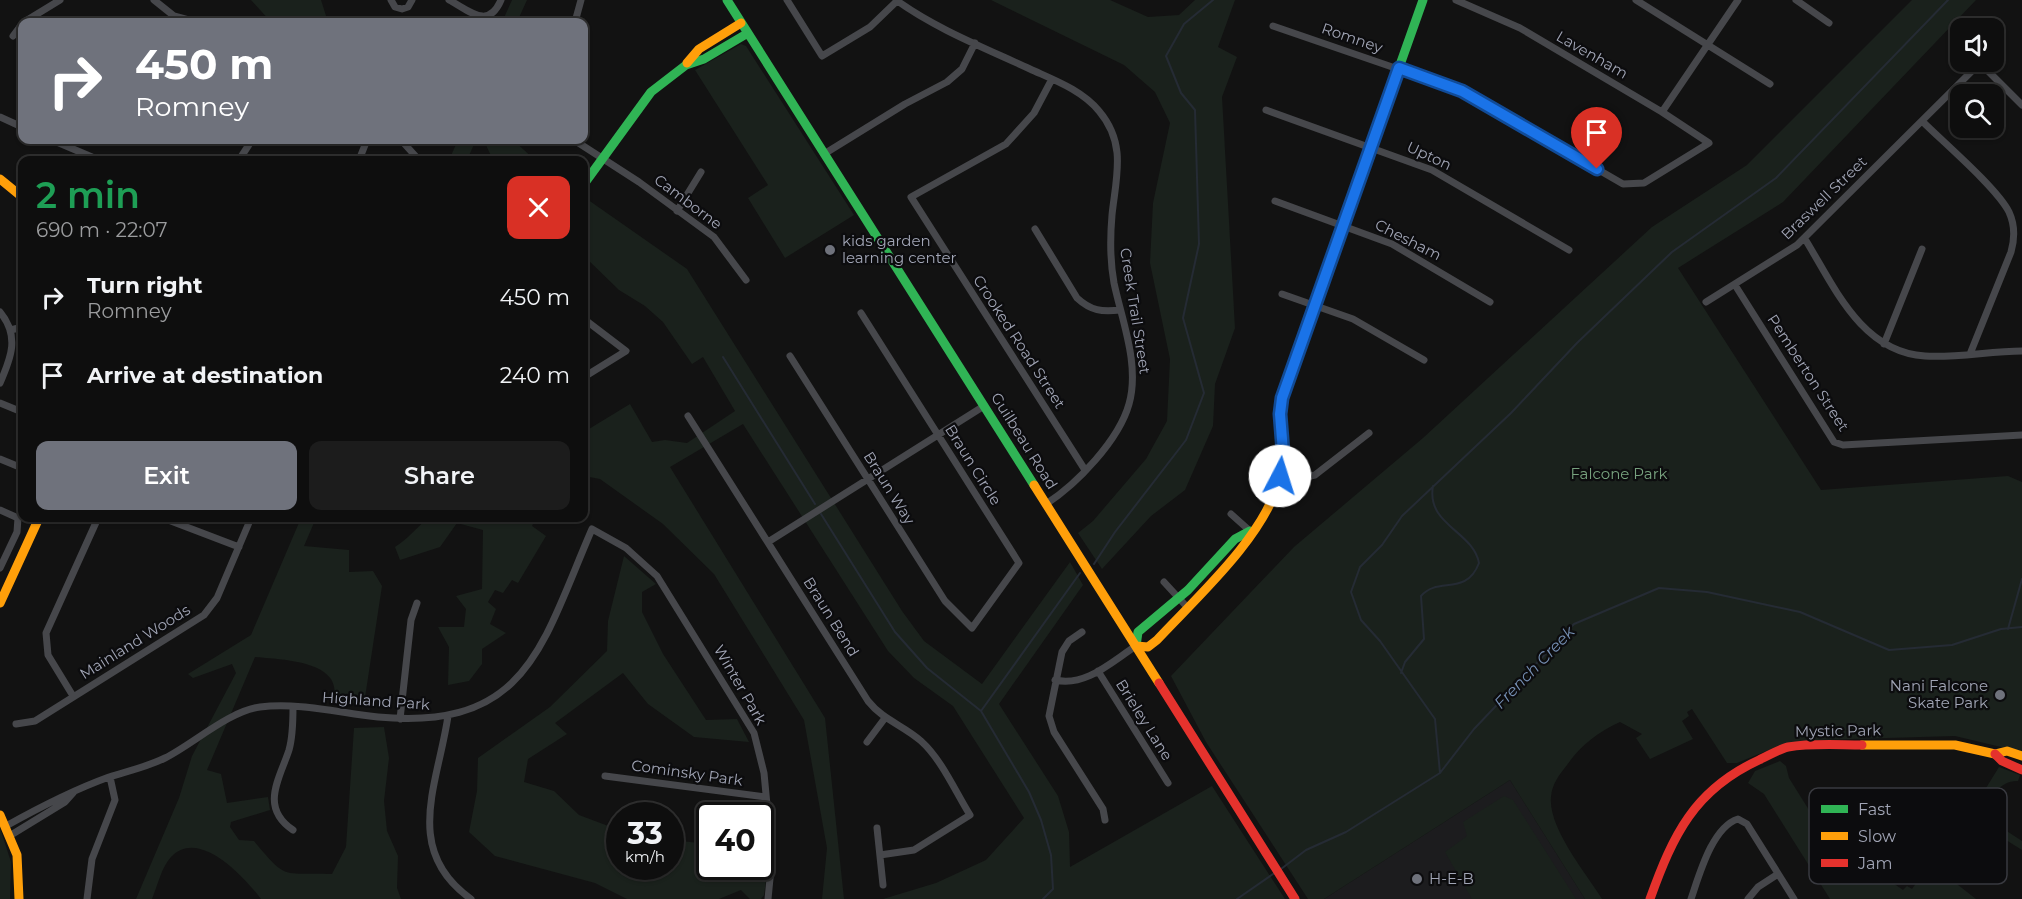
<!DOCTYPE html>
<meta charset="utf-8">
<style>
body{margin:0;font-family:Montserrat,sans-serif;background:#1c1c1c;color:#f1f3f6;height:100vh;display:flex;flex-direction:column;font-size:22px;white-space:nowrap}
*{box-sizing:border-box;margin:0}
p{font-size:20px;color:#9b9c9e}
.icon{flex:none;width:33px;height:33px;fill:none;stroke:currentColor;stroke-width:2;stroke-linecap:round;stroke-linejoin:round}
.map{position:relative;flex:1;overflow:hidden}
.panel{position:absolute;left:18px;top:156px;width:570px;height:366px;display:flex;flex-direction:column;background:#0e0e0e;border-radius:12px;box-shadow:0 2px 4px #0004,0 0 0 2px #2e2e2e}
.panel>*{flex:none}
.banner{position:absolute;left:18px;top:18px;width:570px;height:126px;border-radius:12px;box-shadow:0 2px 4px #0004,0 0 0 2px #2e2e2e;background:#6f727c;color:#fff;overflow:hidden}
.controls{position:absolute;left:1950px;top:18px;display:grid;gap:12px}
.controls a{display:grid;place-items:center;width:54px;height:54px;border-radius:12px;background:#0e0e0e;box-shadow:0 2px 4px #0004,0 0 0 2px #2e2e2e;font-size:30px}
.speed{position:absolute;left:606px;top:802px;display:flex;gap:12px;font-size:30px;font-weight:700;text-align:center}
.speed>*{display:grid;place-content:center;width:78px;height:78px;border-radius:50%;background:#0e0e0e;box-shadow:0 2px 4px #0004,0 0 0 2px #2e2e2e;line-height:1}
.speed small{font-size:15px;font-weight:400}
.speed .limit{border:3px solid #111;border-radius:9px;background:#fff;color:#111}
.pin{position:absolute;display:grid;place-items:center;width:51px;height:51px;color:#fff;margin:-62px -26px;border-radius:50% 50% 50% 0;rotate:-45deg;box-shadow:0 0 6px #0007}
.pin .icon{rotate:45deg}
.me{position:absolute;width:66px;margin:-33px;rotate:5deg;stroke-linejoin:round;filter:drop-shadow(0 0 4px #0008)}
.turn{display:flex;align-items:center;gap:21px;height:126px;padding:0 18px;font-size:27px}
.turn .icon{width:78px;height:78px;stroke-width:2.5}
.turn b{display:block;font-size:42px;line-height:51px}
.round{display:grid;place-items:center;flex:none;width:63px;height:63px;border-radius:12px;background:#1c1c1c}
.summary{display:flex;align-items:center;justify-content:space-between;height:102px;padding:0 18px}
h1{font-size:36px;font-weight:600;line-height:45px;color:#1e9e55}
.cta{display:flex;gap:12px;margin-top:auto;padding:12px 18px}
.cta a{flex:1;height:69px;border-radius:12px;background:#6f727c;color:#fff;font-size:24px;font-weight:600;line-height:69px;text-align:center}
.cta a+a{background:#1c1c1c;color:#f1f3f6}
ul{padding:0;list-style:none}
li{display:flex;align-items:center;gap:18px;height:78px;padding:0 18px}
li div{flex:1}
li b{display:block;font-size:22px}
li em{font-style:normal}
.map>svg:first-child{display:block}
</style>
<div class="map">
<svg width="2022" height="899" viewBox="0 0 2022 899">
<rect width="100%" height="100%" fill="#121212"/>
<path fill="#1c1c1e" d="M1510,780L1585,899H1324Z"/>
<path fill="#1a211c" d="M251,0H321L328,22H271Z
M512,0H527L517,22H502Z
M991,0H1110L1148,17L1179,15L1195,0H1235L1218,47L1237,57L1222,97L1235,328L1215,384L1213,426L1185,490L1151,516L1102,569L1078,533L1093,521L1146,459L1167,421L1170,359L1150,263L1153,203L1170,123L1155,92L1124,65Z
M1912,0H1976L1783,202L1678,268L1821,490L2008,476L2022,482V752L1955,736L1819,740L1776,747L1737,763H1727L1692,709L1687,712L1689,716L1682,721L1693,739L1650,759L1636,738L1642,734L1620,722C1598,732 1581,745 1567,765C1559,775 1552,784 1551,797C1548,828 1586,873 1602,899H1585L1510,780L1324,899H1308L1206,742L1171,676L1294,547L1423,438L1652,227L1747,165Z
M741,44L746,46L854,215L785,258L748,198L768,185L695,70Z
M458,140H476L467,160H449Z
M478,140H513L535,160H493L485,143Z
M584,197L687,269L902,611L924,641L982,684L1070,562L1083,585L999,704L1058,796L1069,832L1070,867L1212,786L1285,899H883L936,883L986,860L1024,818L953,706L914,678L888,651L743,424L670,467L825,718L844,899H822L827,848L804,720L714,574L663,524L600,479L584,476V432L630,404L652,442L665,440L687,443L735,411L703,357L692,364L663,322L645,306L619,290L584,256Z
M301,518H316L304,546L349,550V572L373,571L382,586L364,704L336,702C335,695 335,685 331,679C318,660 276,659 255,657L207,770L221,774L227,803L268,797L270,810L231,822L230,827L239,840L254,841C288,882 282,872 332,874L346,847L354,728L384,727L389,758L384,801L387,831L398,856L397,888L401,899H261C245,878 199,827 171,857C162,866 157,887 152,899H136L179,798L192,756L236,673L232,664L193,678L188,674L251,635Z
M428,518H536L532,526L546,536L518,583L512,580L503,593L495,590L488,602L496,609L490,624L506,633L482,649V664L469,681L448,685L449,647L438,627H464L466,609L456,596L482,589L483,530L457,523L440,547L400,560L395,547C408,539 416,528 428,518Z
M624,556L656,584L642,592V612L663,654L706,720L737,719L749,742L694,737L648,704L623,673L555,723L567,734L528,759L524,782L554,791L579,815L619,830L620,867H670L671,840L709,844L710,867H760L761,840L765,839L768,866L764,895L761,899H750L741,890L719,899H627L595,883L495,856L469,832L477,791L478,758L550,707L607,651L608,621Z
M1780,761L1786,766L1789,778L1819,826L1820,833H1863L1871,823L1875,811L1890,812L1891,828L1887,825L1864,856L1870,860L1867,865L1903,890L1907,886L1912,889L1936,855L1947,851L1999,767L2020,775L2018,781C2001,780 1987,798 1988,814L1993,822L2022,841V850L1990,830L1983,832L1971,849L1964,844L1944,874L1976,899H1830L1764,794L1748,783L1755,771Z
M1504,796L1513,800L1576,899H1472L1445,852L1467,836L1463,822Z
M0,828L11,862L10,899H0Z"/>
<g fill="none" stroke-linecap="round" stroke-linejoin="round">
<path stroke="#252b34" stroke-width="2" d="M723,357L815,504
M821,514L895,632L927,668L981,711L1029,792L1041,820L1051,855L1053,889L1043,899
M1094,564L1115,532L1186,440L1204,393L1183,318L1199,244L1195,110L1181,93L1166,56L1184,24L1213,0
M2008,629L2022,579
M1401,673L1405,662L1424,639L1421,596C1438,576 1466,597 1479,563C1473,531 1426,525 1433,486
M981,711L1080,573
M1440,773L1435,719L1380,641L1361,620L1351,592L1360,567L1382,545L1402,516L1511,413L1577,343L1672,252L1776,178L1948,0
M1281,869L1306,850L1346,832L1440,773L1474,729L1574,624L1659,588L1707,592L1800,612L1889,650L1952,645L2001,629L2022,627
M1237,899L1276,872"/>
<path stroke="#46474b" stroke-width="7" d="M154,0L174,16L196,22
M391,0L395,7L402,9L408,7L412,0
M449,0C470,11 488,30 501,0
M787,0L822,56L870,27L897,1
M896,0C936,29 985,48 1030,69C1054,80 1082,90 1099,111C1127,144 1116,177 1112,215C1110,238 1110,261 1114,283C1122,321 1140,365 1129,404C1119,440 1077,484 1046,504
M1636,0L1770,84
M1796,0L1829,23
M24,22L60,0
M575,22L581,0
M1273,26L1462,91L1623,184L1644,183L1709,143L1662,112L1520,28L1456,0
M13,36L22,24
M1052,79L1034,113L1006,144L911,197L1085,470
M1266,110L1432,170L1569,250
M1662,112L1738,0
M0,117L22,127
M1922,121C1943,142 1997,188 2009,212C2015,225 2015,238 2011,252L1970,354
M52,140L99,160
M401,140L419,160
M574,140L639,182L714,237L746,280
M824,154L905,104L947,82L962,69L975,43
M239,160L252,140
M359,160L367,140
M1275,201L1392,244L1490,302
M677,211L701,172
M1035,229L1077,298C1091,311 1102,312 1120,310
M1805,239C1834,286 1861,352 1925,356C1957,358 1990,351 2022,351
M1735,285L1834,442L1843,445L2022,435
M1282,294L1353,319L1424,360
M1706,302L1797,245L1980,63L2022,105
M0,312C20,336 11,358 0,383
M584,319L626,351L584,377
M11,330L22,327
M1884,344L1922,249
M790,356L945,601L972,628L1019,563L861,313
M0,403L22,412
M688,416L868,701C883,720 903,725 921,741C942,760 955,791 970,815L914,850L880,855
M0,459L22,468
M1280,476L1297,479L1315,475L1369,433
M0,510L18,518L17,532L0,568
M1231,514L1250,531
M163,518L239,547
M272,518H291
M768,542L984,406
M1164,582L1187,607
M1082,632L1069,641L1062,652L1049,716L1054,732L1103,809L1105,820
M1098,671L1168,783
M1055,680C1086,687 1111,662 1136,646
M73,696L48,655L46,633L98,518
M448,716C438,784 402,850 471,899
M400,719L411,620L417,603
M16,724L35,721L204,615L217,598L251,518
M867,742L885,718
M605,776L766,797
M6,826C40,807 73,790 109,777C128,771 147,767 165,758C193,744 229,711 260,707C298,702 340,713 378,717C528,731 542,644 592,529L626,548L657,576L754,733L764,773L772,858L768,899
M877,828L883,885
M293,830C259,807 280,778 289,750C293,736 293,721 293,707
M11,835L65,802L73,793
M87,899L92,859L115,800L110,777
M1691,899C1699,876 1712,827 1738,819L1747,824L1794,899
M1748,899L1758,887L1778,874"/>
<path stroke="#30b455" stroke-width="9" d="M727,0L1034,485
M584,184L651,92L686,65L704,59L748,33
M1356,189L1423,0
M1136,646L1138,632L1188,590L1235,539L1250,531"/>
<path stroke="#ff9f0a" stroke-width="9" d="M687,63L699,49L741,23
M0,179L22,197
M1034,485L1159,683
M0,603L39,518
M1136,646L1148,647L1157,640C1197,597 1263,538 1279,481
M1862,745H1955L1995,754L2007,751L2022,756
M0,815L17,855L19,899"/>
<path stroke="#e5322d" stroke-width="9" d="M1279,481L1282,398L1356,189
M1159,683L1295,899
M1995,754L2002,761L2022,770
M1650,899C1673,835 1694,790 1759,760C1768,756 1779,749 1788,747C1812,743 1838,745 1862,745"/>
</g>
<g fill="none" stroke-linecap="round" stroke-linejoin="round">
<g stroke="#114b97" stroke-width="15">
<path id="route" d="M1280,476L1283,452L1280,414L1282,398L1399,68L1462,91L1597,169"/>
</g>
<use href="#route" stroke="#1a73e8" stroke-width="10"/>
</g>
<g fill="#6f727c" stroke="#0c0c0e" stroke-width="2">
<circle cx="830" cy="250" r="6"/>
<circle cx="2000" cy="695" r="6"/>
<circle cx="1417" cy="879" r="6"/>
</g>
<g text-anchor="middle" stroke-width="4.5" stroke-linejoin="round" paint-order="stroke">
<g font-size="15" fill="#a1a5b5" stroke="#0c0c0e">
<text transform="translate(1352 38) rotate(19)" y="5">Romney</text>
<text transform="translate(1592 55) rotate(30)" y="5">Lavenham</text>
<text transform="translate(1429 156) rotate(25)" y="5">Upton</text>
<text transform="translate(1824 198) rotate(-44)" y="5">Braswell Street</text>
<text transform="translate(688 202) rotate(37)" y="5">Camborne</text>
<text transform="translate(1408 240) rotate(27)" y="5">Chesham</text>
<text transform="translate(1135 311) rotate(81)" y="5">Creek Trail Street</text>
<text transform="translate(1019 342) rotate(57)" y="5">Crooked Road Street</text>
<text transform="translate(1808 373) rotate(57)" y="5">Pemberton Street</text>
<text transform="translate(1024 441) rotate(58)" y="5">Guilbeau Road</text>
<text transform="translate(973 465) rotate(58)" y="5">Braun Circle</text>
<text transform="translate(889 488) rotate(58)" y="5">Braun Way</text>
<text transform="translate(831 617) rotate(58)" y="5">Braun Bend</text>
<text transform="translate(135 642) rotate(-32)" y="5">Mainland Woods</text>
<text transform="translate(740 685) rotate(60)" y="5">Winter Park</text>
<text transform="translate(376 701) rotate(4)" y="5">Highland Park</text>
<text transform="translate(1144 720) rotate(58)" y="5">Brieley Lane</text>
<text transform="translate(1838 731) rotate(-1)" y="5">Mystic Park</text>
<text transform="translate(687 773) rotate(8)" y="5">Cominsky Park</text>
</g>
<g font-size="15" fill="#a1a5b5" stroke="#0c0c0e" text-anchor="start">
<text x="842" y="246">kids garden<tspan x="842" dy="17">learning center</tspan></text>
<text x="1988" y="691" text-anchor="end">Nani Falcone<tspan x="1988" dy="17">Skate Park</tspan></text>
<text x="1429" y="884">H-E-B</text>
</g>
<g font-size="15" fill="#77a17e" stroke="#0c0c0e">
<text x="1619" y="479">Falcone Park</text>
</g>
<g font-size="16" font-style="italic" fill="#758fb3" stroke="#0c0c0e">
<text transform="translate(1534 667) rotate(-46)" y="6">French Creek</text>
</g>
</g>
<rect x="1809" y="788" width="198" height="96" rx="9" fill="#0c0c0e" stroke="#393a40" stroke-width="1.5"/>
<rect x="1821" y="805" width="27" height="8" fill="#30b455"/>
<rect x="1821" y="832" width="27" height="8" fill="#ff9f0a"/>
<rect x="1821" y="859" width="27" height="8" fill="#e5322d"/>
<g font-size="16" fill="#a1a5b5">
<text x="1858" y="815">Fast</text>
<text x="1858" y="842">Slow</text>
<text x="1858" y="869">Jam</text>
</g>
</svg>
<div class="controls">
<a><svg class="icon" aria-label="sound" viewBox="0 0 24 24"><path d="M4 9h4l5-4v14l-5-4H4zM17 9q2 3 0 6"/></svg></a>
<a><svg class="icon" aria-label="search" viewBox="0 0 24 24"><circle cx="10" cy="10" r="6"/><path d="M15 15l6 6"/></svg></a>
</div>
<div class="speed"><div>33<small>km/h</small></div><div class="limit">40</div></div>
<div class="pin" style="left:1597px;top:169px;background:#d93025"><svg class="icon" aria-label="arrive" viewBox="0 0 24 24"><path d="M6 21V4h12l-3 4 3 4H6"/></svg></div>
<svg class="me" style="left:1280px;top:476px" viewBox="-20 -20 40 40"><circle r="19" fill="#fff"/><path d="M0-13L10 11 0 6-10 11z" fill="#1a73e8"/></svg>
<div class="banner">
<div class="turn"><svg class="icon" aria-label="right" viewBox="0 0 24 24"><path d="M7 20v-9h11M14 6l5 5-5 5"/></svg><div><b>450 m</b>Romney</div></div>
</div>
<section class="panel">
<div class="summary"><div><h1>2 min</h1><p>690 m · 22:07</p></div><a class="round" style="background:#d93025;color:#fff"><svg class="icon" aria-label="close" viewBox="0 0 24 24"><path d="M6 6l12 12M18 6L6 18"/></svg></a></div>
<ul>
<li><svg class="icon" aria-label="right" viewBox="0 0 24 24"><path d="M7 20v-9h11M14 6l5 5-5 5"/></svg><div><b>Turn right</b><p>Romney</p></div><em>450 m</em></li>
<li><svg class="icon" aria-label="arrive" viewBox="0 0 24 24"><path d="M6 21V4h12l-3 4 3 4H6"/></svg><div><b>Arrive at destination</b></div><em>240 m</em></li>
</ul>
<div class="cta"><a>Exit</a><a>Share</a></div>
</section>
</div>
